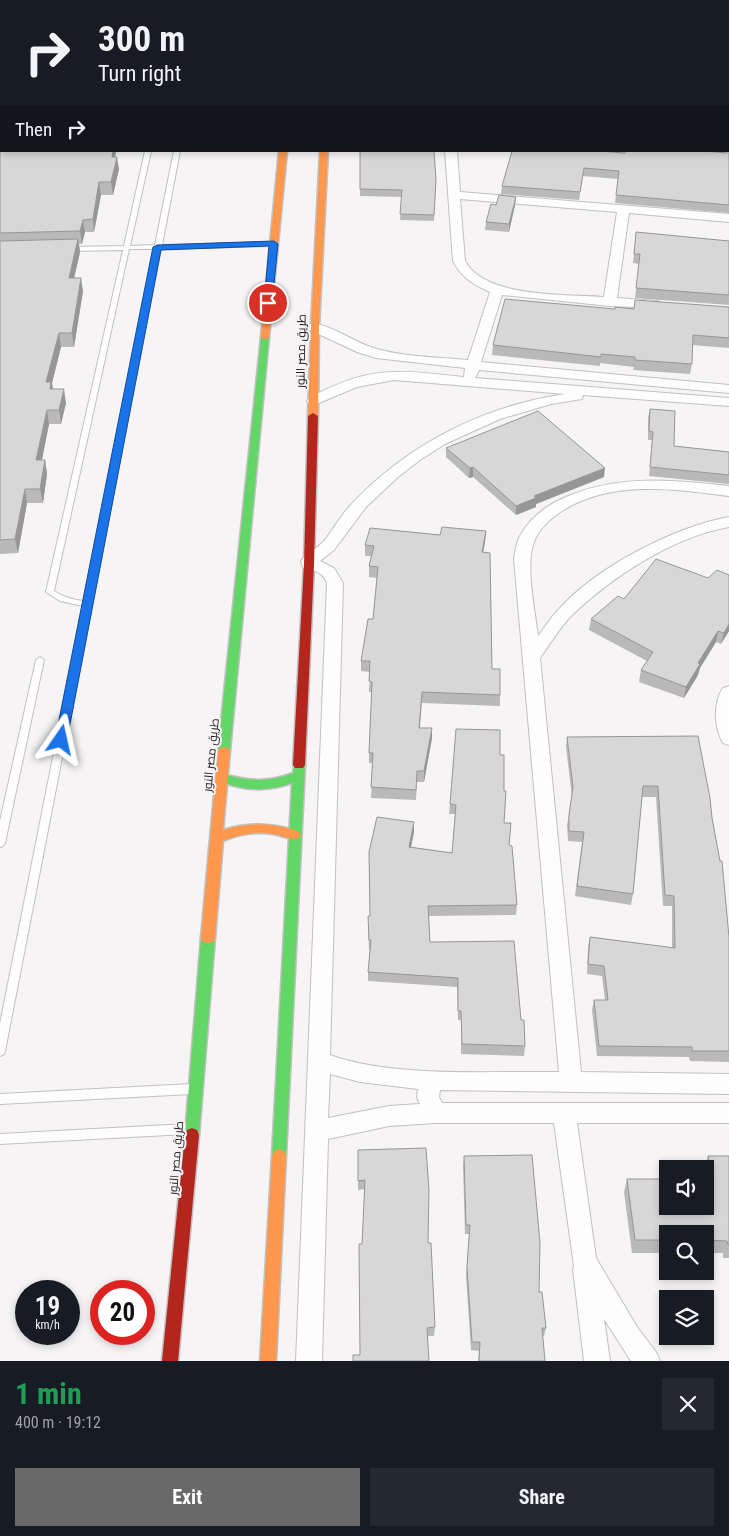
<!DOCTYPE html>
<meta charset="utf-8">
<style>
body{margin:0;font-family:"Roboto Condensed",Cairo,sans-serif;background:#242831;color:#f1f3f6;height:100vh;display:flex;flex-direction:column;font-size:19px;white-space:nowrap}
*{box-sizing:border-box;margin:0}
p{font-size:16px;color:#9ea1a6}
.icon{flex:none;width:28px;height:28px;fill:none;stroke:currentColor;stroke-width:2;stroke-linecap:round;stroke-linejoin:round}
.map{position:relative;height:1361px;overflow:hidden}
.sheet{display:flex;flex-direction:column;background:#171b24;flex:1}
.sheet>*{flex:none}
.banner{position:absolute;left:0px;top:0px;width:730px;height:152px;box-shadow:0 2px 8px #0003;background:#171b24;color:#f1f3f6;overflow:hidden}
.tools{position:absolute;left:659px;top:1160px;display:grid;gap:10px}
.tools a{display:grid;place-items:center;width:55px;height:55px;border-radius:0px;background:#171b24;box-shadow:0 2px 8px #0003;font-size:25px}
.speed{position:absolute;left:15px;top:1280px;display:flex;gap:10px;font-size:25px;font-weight:700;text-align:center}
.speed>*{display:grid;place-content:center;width:65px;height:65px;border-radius:50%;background:#171b24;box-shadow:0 2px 8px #0003;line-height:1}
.speed small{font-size:12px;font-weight:400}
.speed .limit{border:8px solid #d22;background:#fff;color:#111}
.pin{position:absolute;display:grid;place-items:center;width:42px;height:42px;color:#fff;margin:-21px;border:2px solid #fff;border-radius:50%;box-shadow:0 1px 5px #0007}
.me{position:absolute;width:55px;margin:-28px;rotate:11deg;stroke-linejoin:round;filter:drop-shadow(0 0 4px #0008)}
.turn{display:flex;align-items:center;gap:18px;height:105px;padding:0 15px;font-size:22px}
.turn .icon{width:65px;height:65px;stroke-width:2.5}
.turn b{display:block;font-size:35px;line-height:42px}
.then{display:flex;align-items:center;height:48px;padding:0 15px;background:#0003;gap:10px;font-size:19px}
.round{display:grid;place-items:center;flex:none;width:52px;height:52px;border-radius:0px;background:#242831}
.head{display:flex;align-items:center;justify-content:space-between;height:85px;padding:0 15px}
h1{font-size:30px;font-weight:700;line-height:38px;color:#1e9e55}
.primary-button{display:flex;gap:10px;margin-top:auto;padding:10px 15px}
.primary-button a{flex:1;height:58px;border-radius:0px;background:#6a696a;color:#fff;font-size:20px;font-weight:700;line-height:58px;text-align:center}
.primary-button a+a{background:#242831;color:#f1f3f6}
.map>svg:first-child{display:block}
</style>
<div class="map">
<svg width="729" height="1361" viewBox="0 0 729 1361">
<rect width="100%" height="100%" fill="#f6f4f5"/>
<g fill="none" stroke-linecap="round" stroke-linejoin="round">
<g stroke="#c2c0c1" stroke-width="2">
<path id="lane" d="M173,0H179V1H174Z
M202,0H207V1H203Z
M145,151H151L130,246L155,245L174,151H180L162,245L274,242L277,244L274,246L161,249L5,1051L4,1054L0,1056V1024L83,606L60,601L46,592L123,250L69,251L66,249L69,247L124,246ZM129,249H155L84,601C73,600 64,597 54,591Z
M40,657L44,660L5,843L3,846L0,847V821L36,660Z
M192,1084L196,1086L198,1089L196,1092L192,1094L0,1104V1094Z
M187,1124L191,1125L193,1129L191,1133L187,1134L0,1144V1134Z"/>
</g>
<g stroke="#c2c0c1" stroke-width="2">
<path id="street" d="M431,0H441V1H431Z
M445,151H457L460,192L729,214V222L629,213L617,298L658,301L665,305L663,308L610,306L502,295L481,362L729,385V393L479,370L475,378L729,398V406L583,395L582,399L551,404L500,419L445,444L420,460L398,477L366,507L334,550L320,561L334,568L343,583L330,1055C393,1078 491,1071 559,1072L514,559C515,553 516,546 518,540C527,520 546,505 566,497C619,474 673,480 729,486V496C672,489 609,479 559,513C549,520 538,530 534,542C525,565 535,611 538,636C545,627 551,617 559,609C597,567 674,527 729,517V527C673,537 613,576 572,615C560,627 550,644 540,658L581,1072L729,1074V1094L440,1090L439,1097L442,1103H729V1123H577L596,1258L637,1327L656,1352L660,1361H631L604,1319L610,1361H584L573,1269L574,1266L554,1123H435L389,1126L328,1139L322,1361H296L327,583C323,572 314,570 303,568L301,561C306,553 317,549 324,541C333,530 339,518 349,507C406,445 483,406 565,394L394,380L357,387L314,405L309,404L307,401L309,398C335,384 364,372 394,372C417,371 441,375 464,377L465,368L376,358L357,352L310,330L308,327L310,324C324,321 353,341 368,346C397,357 437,357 468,360L490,292C473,284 462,278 453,261ZM460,199L617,212L604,297C566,294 485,298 465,261ZM330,1074L360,1082L418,1089L417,1097L420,1104L389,1106L328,1118Z
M729,686V745L723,743C714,727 713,703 723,688Z"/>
</g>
<g stroke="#c2c0c1" stroke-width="3">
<path id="fast" d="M288,0H294V1H288Z
M328,0H334V1H328Z
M265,334L269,337L230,751L228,754H220L218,751L261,337Z
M299,761L303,762L305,765L286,1156L284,1161L279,1163L274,1161L272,1156L292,783C266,792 245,791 219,781L217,778L219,775L223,774C248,781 268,783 293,773L295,762Z
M208,933L213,934L215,938L199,1135L197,1140L192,1142L187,1140L185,1135L201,938L203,934Z"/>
</g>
<g stroke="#c2c0c1" stroke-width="3">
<path id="slow" d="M279,151H287L269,337L265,340L261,337Z
M320,151H328L319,327L318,416L313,419L308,416L311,327Z
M224,747L228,748L230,751L223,830C248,822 270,823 295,830L299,832L301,835L299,838C291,841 281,835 273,834C255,831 239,834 223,841L215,938L213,942L208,943L203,942L201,938L218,751L220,748Z
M279,1149L284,1151L286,1156L276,1361H260L272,1156L274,1151Z"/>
</g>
<g stroke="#c2c0c1" stroke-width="3">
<path id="jam" d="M313,413L318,416L314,564L305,765L303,768H295L293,765L304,564L308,416Z
M192,1128L197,1130L199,1135L178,1361H162L185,1135L187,1130Z"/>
</g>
<use href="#lane" fill="#fefdfe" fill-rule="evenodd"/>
<use href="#street" fill="#fefdfe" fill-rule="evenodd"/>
<use href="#fast" fill="#63d668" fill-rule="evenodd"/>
<use href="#slow" fill="#ff974d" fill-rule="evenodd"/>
<use href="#jam" fill="#b3261e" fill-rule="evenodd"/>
</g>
<path fill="#bab9ba" d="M0,0H144V1H1V151H116L115,157L119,169L113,195H101L94,232H85L82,244H79L80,252L74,278L83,291L74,347H61L52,383L53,389L66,403L61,424H49L42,460H45L47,474L43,503H27L18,553L0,554Z
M360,151L436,180L434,221L400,220L402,197L360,196Z
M625,153H729V213L615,203L618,179L583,176L579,200L501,194L502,186Z
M516,197L515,205L509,232L485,230L486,222Z
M636,232L729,241V305L635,298L639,264L633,263Z
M729,307V348L692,345V364L690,374L633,370L634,367L600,363V366L492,355L493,345L615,309Z
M650,409L674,446L729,452V484L649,476L652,440H648V417Z
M446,448L604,477L536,504V507L516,515L473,477L469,478L446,457Z
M486,531L485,542L483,553L492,669L500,695V706L422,703L420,728L432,738L424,782H417L416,800L371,798L373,763H369V753L372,692H369L370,672L361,671V661L373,619L377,578L369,577V566L371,556H365V545L440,535Z
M729,575V631L721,644L716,642L700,668L698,675L684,698L639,682L641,670L647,661L589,630L591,619L624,599L708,578Z
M698,736L712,818L729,937V1062L690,1061L689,1057L597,1056L592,1010L594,1000H605L602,976L587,974L588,947L590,937L672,948V906H663L656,797H642L633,894L631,905L575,896L582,842L568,841L567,825L572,797L566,747L567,737Z
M500,755L504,823L509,845L517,905L516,915L429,916L430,942L521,1020L525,1046L524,1056L461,1054V1020H458L457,987L368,981V972L370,950H369L368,926L370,916L414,822V832L411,847L452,853L455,814H449L450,804Z
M358,1150L428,1243L435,1327L434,1336H427L360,1355L365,1189L358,1190Z
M464,1156L539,1292L546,1328L544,1336H543L545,1361H478L479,1351L471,1350L466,1276L469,1234H465L463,1166Z
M708,1156H729V1258H723V1253H705V1234H668V1253H632L624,1192L627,1179L706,1180L705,1169H704Z"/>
<path fill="#979697" d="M113,151H116L113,169L112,157Z
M117,157L119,169L113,195L111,182Z
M99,182L101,195L94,232L93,219Z
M516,197L515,205L509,232V224Z
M83,220L85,232L82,244L80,231Z
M78,239L80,252L71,292L69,278Z
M81,278L83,291L74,347L72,333Z
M59,333L61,347L52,383L54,396L46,382Z
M64,389L66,403L61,424L59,410Z
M47,410L49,424L39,474L36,460Z
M45,460L47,474L43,503L40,489Z
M473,467V477L469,478L470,468Z
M605,468L604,477L536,504V507L516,515V506L534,496Z
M25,489L27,503L18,553L15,539Z
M486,531L485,542L481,563L482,552Z
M729,624V631L721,644L724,633Z
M718,631L716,642L700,668L698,675L684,698L686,687L698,663Z
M432,728V738L424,782V771Z
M414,822V832L409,857V847Z"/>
<path fill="#d8d7d8" stroke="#979697" d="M0,0H142L141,1H1V151H113L112,157H117L111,182H99L93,219L83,220L80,231L0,233Z
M368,0H411V1H367Z
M478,0H602V1H478Z
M636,0H729V29V1H636Z
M360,151H434L436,180L434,215L400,214L402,190L360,189Z
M512,151H600L625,153V151H703L729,153V205L616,195L619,171L584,168L580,192L502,186Z
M499,195L516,197L509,224L486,222L491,204L496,205Z
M636,232L729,241V295L636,288L640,254H634Z
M78,239L69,278H81L72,333H59L46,382H51L50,389H64L59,410H47L36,460H45L40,489H25L15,539L0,540V241Z
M505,299L615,309V307L634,309L635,300L729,307V338L693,335L692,364L635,360V357L601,354V357L493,345Z
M650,409L675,411L674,446L729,452V475L650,467L653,432L649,431Z
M538,411L605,468L534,496L536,498L516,506L473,467L470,468L446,448Z
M442,527L486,531L482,552L490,553L492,669H500V695L422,692L419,728H432L424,771H417L416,790L371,787L373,753H369L372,682L369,681L370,661H361L368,619H373L378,567L369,566L374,546L365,545L370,528L440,535Z
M656,559L708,578L717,570L729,575V624L724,633L718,631L698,663L700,664L686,687L641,670L653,652L591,619L618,596L624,599Z
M456,729L500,730V755H504V791H506L504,823H511L509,845L512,846L517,905L428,906L430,942L514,941L521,1020H524L525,1046L462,1044L461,1011H458V978L368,972L371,940H369L368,916H370L369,852L377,817L414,822L409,847L452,853L456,805L450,804Z
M698,736L710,798L712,818L720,861H722L729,937V1051H692V1047L599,1046L594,1000H608L604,966L588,964L590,937L675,948L674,896L665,895L658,786H643L633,894L577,886L584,832L569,831V815L573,787L567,737Z
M426,1148L429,1190L428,1243H431L435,1327L427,1328L429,1361H353V1355H360L359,1244H362L365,1180L358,1181V1150Z
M532,1155L540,1243L539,1292H542L546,1328H542L545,1361H479L480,1342H472L467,1267L470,1225H466L464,1156Z
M708,1156H729V1245H728L727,1241L705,1240V1234H668V1240H635L627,1179H668V1206H705V1180H712Z"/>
<path fill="#1a73e8" stroke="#114b97" d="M274,241L278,244L272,303L268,306L264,303L269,246L161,250L67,740L61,745L57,743L55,740L153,247L157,245Z"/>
<g text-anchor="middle" stroke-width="4" stroke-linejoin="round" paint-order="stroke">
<g font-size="12" fill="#1f1e1f" stroke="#f7f3f6">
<text transform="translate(301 351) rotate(-89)" y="4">طريق مصر النور</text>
<text transform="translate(211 755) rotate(-84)" y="4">طريق مصر النور</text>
<text transform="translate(176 1158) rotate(-85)" y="4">طريق مصر النور</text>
</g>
</g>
</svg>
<div class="tools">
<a><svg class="icon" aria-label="sound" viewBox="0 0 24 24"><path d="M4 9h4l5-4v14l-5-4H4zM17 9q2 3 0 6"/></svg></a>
<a><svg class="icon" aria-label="search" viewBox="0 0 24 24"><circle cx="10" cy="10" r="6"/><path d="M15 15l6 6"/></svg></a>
<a><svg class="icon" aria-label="layers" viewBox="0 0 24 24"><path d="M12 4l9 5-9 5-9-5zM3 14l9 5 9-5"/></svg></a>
</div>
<div class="speed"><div>19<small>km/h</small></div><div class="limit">20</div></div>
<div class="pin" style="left:268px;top:303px;background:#d93025"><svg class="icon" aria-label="arrive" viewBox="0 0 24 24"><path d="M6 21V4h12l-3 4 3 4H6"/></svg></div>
<svg class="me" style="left:61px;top:740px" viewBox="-20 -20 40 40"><path d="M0-17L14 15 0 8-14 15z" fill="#1a73e8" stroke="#fff" stroke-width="4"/></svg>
<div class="banner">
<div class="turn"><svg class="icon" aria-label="right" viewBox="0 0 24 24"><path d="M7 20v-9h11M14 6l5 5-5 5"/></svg><div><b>300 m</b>Turn right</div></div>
<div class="then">Then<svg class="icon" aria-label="right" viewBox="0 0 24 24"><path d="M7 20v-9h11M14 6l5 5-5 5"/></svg></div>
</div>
</div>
<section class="sheet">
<div class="head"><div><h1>1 min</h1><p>400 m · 19:12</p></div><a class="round"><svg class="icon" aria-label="close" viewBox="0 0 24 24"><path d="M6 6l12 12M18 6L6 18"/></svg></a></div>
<div class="primary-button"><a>Exit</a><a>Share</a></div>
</section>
